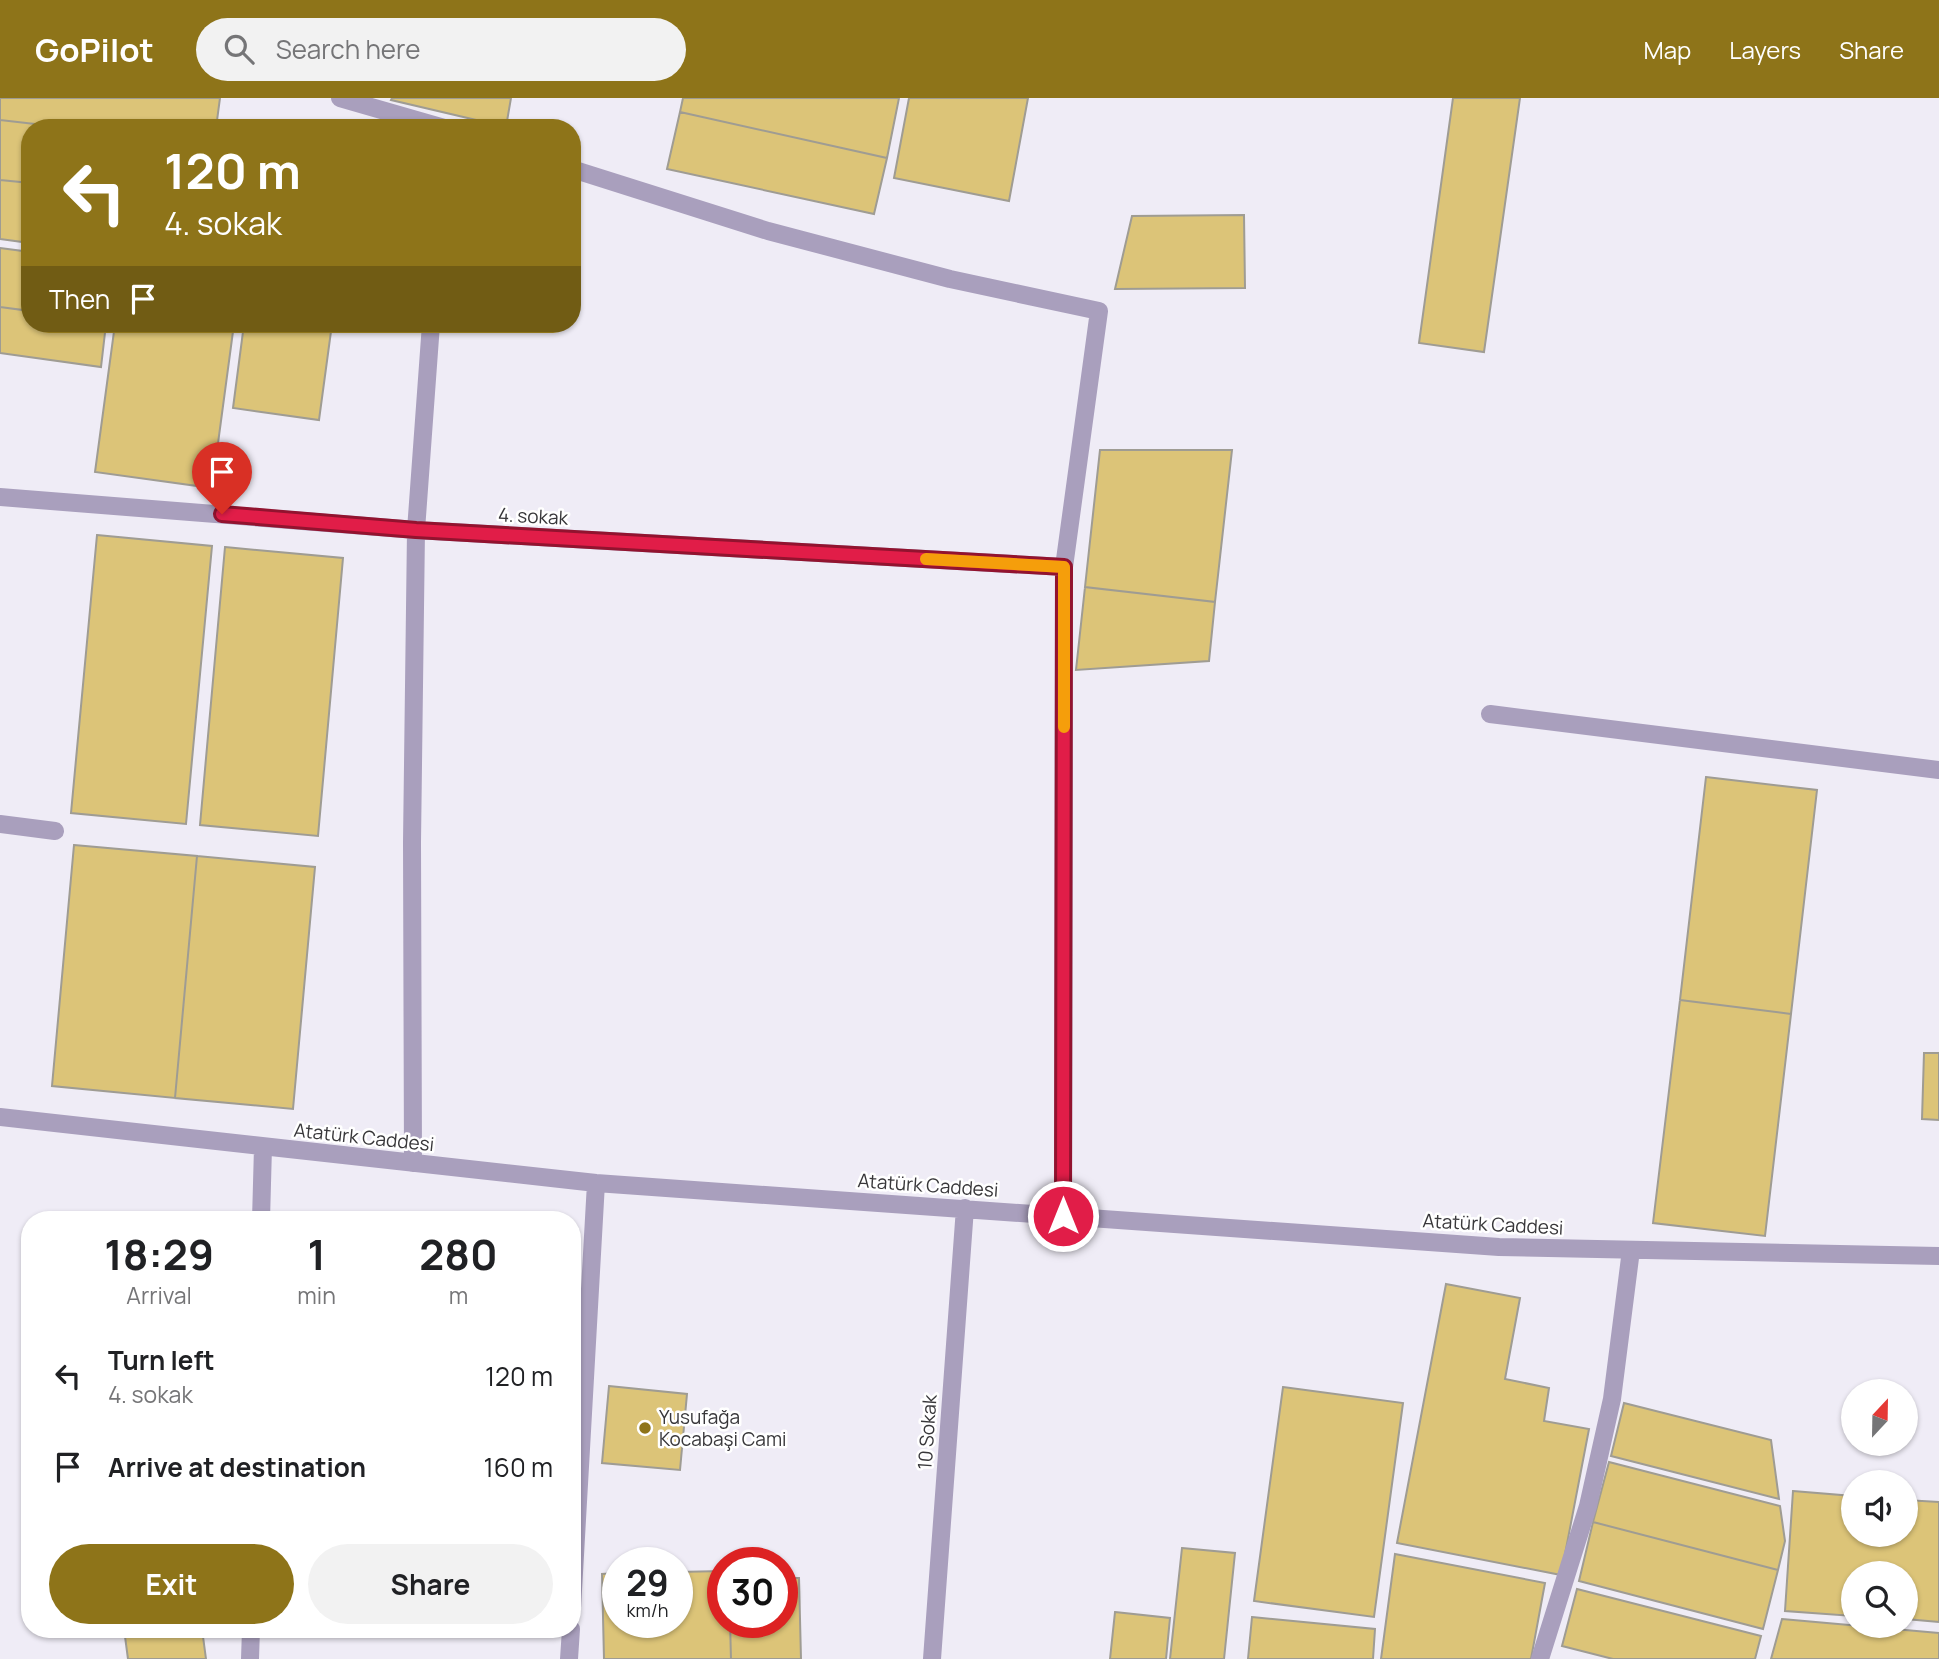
<!DOCTYPE html>
<meta charset="utf-8">
<style>
body{margin:0;font-family:Manrope,sans-serif;background:#f2f2f2;color:#202124;height:100vh;display:flex;flex-direction:column;font-size:26px;white-space:nowrap}
*{box-sizing:border-box;margin:0}
p{font-size:23px;color:#757577}
.icon{flex:none;width:38px;height:38px;fill:none;stroke:currentColor;stroke-width:2;stroke-linecap:round;stroke-linejoin:round}
.map{position:relative;flex:1;overflow:hidden}
.side{position:absolute;left:21px;top:1113px;width:560px;height:427px;display:flex;flex-direction:column;background:#fff;border-radius:28px;box-shadow:0 2px 5px #0004}
.side>*{flex:none}
.hud{position:absolute;left:21px;top:21px;width:560px;height:214px;border-radius:28px;box-shadow:0 2px 5px #0004;background:#8e7419;color:#fff;overflow:hidden}
.needle{width:46px;rotate:22deg}
.tools{position:absolute;left:1841px;top:1281px;display:grid;gap:14px}
.tools a{display:grid;place-items:center;width:77px;height:77px;border-radius:50%;background:#fff;box-shadow:0 2px 5px #0004;font-size:35px}
.speed{position:absolute;left:602px;top:1449px;display:flex;gap:14px;font-size:35px;font-weight:700;text-align:center}
.speed>*{display:grid;place-content:center;width:91px;height:91px;border-radius:50%;background:#fff;box-shadow:0 2px 5px #0004;line-height:1}
.speed small{font-size:18px;font-weight:400}
.speed .limit{border:10px solid #d22;background:#fff;color:#111}
.pin{position:absolute;display:grid;place-items:center;width:60px;height:60px;color:#fff;margin:-72px -30px;border-radius:50% 50% 50% 0;rotate:-45deg;box-shadow:0 0 7px #0007}
.pin .icon{rotate:45deg}
.me{position:absolute;width:77px;margin:-38px;rotate:0deg;stroke-linejoin:round;filter:drop-shadow(0 0 5px #0008)}
.turn{display:flex;align-items:center;gap:24px;height:147px;padding:0 28px;font-size:32px}
.turn .icon{width:91px;height:91px;stroke-width:2.5}
.turn b{display:block;font-size:49px;line-height:60px}
.then{display:flex;align-items:center;height:66px;padding:0 28px;background:#0003;gap:14px;font-size:26px}
.eta{display:flex;justify-content:space-evenly;align-items:center;height:119px;text-align:center}
.eta b{font-size:42px;font-weight:700;line-height:49px}
.button{display:flex;gap:14px;margin-top:auto;padding:14px 28px}
.button a{flex:1;height:80px;border-radius:42px;background:#8e7419;color:#fff;font-size:28px;font-weight:700;line-height:80px;text-align:center}
.button a+a{background:#f2f2f2;color:#202124}
ul{padding:0;list-style:none}
li{display:flex;align-items:center;gap:21px;height:91px;padding:0 28px}
li div{flex:1}
li b{display:block;font-size:26px}
li em{font-style:normal}
header{display:flex;align-items:center;gap:42px;box-sizing:border-box;height:98px;padding:0 35px;background:#8e7419;color:#fff}
header strong{font-size:33px}
nav{display:flex;gap:38px;margin-inline-start:auto;font-size:24px}
.search{width:490px;height:63px;background:#f2f2f2;display:flex;align-items:center;gap:18px;box-sizing:border-box;padding:0 24px;border-radius:38px;color:#757577;font-size:26px}
.map>svg:first-child{display:block}
</style>
<header>
<strong>GoPilot</strong>
<div class="search"><svg class="icon" aria-label="search" viewBox="0 0 24 24"><circle cx="10" cy="10" r="6"/><path d="M15 15l6 6"/></svg>Search here</div>
<nav><a>Map</a><a>Layers</a><a>Share</a></nav>
</header>
<div class="map">
<svg width="1939" height="1561" viewBox="0 0 1939 1561">
<rect width="100%" height="100%" fill="#efecf6"/>
<path fill="#dcc478" stroke="#9f9c93" stroke-width="2" d="M0,0H220L216,30H70L0,22Z
M392,0H511L506,29L391,2Z
M683,0H899L887,60L680,14Z
M909,0H1028L1009,103L894,80Z
M1453,0H1520L1484,254L1419,245Z
M680,14L887,60L874,116L667,71Z
M0,22L70,30H30V85L0,82Z
M0,82L30,85V145L0,141Z
M1244,117L1245,190L1115,191L1132,118Z
M0,150L30,154V213L0,209Z
M0,209L30,213V226H106L101,269L0,255Z
M115,226H234L212,390L95,374Z
M244,226H332L319,322L233,310Z
M1100,352H1232L1215,504L1085,489Z
M97,437L212,448L186,726L71,715Z
M225,449L343,460L318,738L200,727Z
M1085,489L1215,504L1209,563L1076,572Z
M1706,679L1817,692L1791,916L1680,902Z
M74,747L197,758L175,1000L52,988Z
M197,758L315,769L293,1011L175,1000Z
M1680,902L1791,916L1765,1138L1653,1125Z
M1924,955H1939V1022L1922,1021Z
M1446,1186L1520,1200L1505,1281L1549,1290L1544,1323L1589,1331L1561,1477L1397,1445Z
M609,1288L687,1296L680,1372L602,1365Z
M1283,1289L1403,1305L1374,1519L1254,1503Z
M1624,1305L1771,1342L1779,1401L1611,1358Z
M1609,1364L1780,1408L1785,1443L1778,1472L1593,1424Z
M1793,1393L1853,1398V1437H1906V1402L1939,1404V1524L1906,1521V1475H1853V1518L1785,1513Z
M1593,1424L1778,1472L1763,1531L1579,1483Z
M1182,1450L1235,1455L1224,1561H1170Z
M1395,1456L1545,1485L1531,1561H1381Z
M723,1473V1524H730L731,1561H604L602,1476L618,1475V1524H677V1474Z
M782,1480H799L801,1561H731L730,1524H782Z
M1577,1491L1761,1538L1755,1561H1613L1562,1548Z
M1115,1514L1170,1520L1166,1561H1110Z
M1252,1519L1375,1531L1373,1561H1248Z
M1782,1521L1939,1535V1561H1771Z
M124,1531H202L206,1561H128Z"/>
<g fill="none" stroke-linecap="round" stroke-linejoin="round">
<path stroke="#a99fbd" stroke-width="18" d="M340,0L444,30
M572,71L768,133L950,181L1099,213L1064,469L1063,1118
M0,399L416,432L1064,469
M1490,616L1939,672
M0,726L55,733
M0,1019L596,1085L1499,1149L1939,1158
M413,1065L412,745L416,432L431,226
M261,1122L263,1049
M572,1510L596,1085
M250,1561L251,1531
M569,1561L571,1531
M932,1561L965,1110
M1540,1561L1588,1408L1612,1301L1631,1152"/>
</g>
<g fill="none" stroke-linecap="round" stroke-linejoin="round">
<g stroke="#92132f" stroke-width="18">
<path id="route" d="M222,416L416,432L1064,469L1063,1118"/>
</g>
<use href="#route" stroke="#e11d48" stroke-width="12"/>
<path stroke="#f59e0b" stroke-width="12" d="M926,461L1064,469V629"/>
</g>
<circle fill="#8e7419" stroke="#fff" stroke-width="2.5" cx="645" cy="1330" r="7"/>
<g text-anchor="middle" stroke-width="5" stroke-linejoin="round" paint-order="stroke">
<g font-size="19" fill="#38373a" stroke="#fff">
<text transform="translate(533 418) rotate(3)" y="7">4. sokak</text>
<text transform="translate(364 1039) rotate(6)" y="7">Atatürk Caddesi</text>
<text transform="translate(928 1087) rotate(4)" y="7">Atatürk Caddesi</text>
<text transform="translate(1493 1126) rotate(3)" y="7">Atatürk Caddesi</text>
<text transform="translate(927 1334) rotate(-86)" y="7">10 Sokak</text>
</g>
<g font-size="19" fill="#38373a" stroke="#fff" text-anchor="start">
<text x="659" y="1326">Yusufağa<tspan x="659" dy="22">Kocabaşi Cami</tspan></text>
</g>
</g>
</svg>
<div class="tools">
<a><svg class="needle" viewBox="-14 -14 28 28"><path d="M0-13l5 13h-10z" fill="#e53935"/><path d="M0 13l5-13h-10z" fill="#757577"/></svg></a>
<a><svg class="icon" aria-label="sound" viewBox="0 0 24 24"><path d="M4 9h4l5-4v14l-5-4H4zM17 9q2 3 0 6"/></svg></a>
<a><svg class="icon" aria-label="search" viewBox="0 0 24 24"><circle cx="10" cy="10" r="6"/><path d="M15 15l6 6"/></svg></a>
</div>
<div class="speed"><div>29<small>km/h</small></div><div class="limit">30</div></div>
<div class="pin" style="left:222px;top:416px;background:#d93025"><svg class="icon" aria-label="arrive" viewBox="0 0 24 24"><path d="M6 21V4h12l-3 4 3 4H6"/></svg></div>
<svg class="me" style="left:1063px;top:1118px" viewBox="-20 -20 40 40"><circle r="17" fill="#e11d48" stroke="#fff" stroke-width="3"/><path d="M0-11L8 9 0 5-8 9z" fill="#fff"/></svg>
<div class="hud">
<div class="turn"><svg class="icon" aria-label="left" viewBox="0 0 24 24"><path d="M17 20v-9H6M10 6l-5 5 5 5"/></svg><div><b>120 m</b>4. sokak</div></div>
<div class="then">Then<svg class="icon" aria-label="arrive" viewBox="0 0 24 24"><path d="M6 21V4h12l-3 4 3 4H6"/></svg></div>
</div>
<section class="side">
<div class="eta">
<div><b>18:29</b><p>Arrival</p></div>
<div><b>1</b><p>min</p></div>
<div><b>280</b><p>m</p></div>
</div>
<ul>
<li><svg class="icon" aria-label="left" viewBox="0 0 24 24"><path d="M17 20v-9H6M10 6l-5 5 5 5"/></svg><div><b>Turn left</b><p>4. sokak</p></div><em>120 m</em></li>
<li><svg class="icon" aria-label="arrive" viewBox="0 0 24 24"><path d="M6 21V4h12l-3 4 3 4H6"/></svg><div><b>Arrive at destination</b></div><em>160 m</em></li>
</ul>
<div class="button"><a>Exit</a><a>Share</a></div>
</section>
</div>
